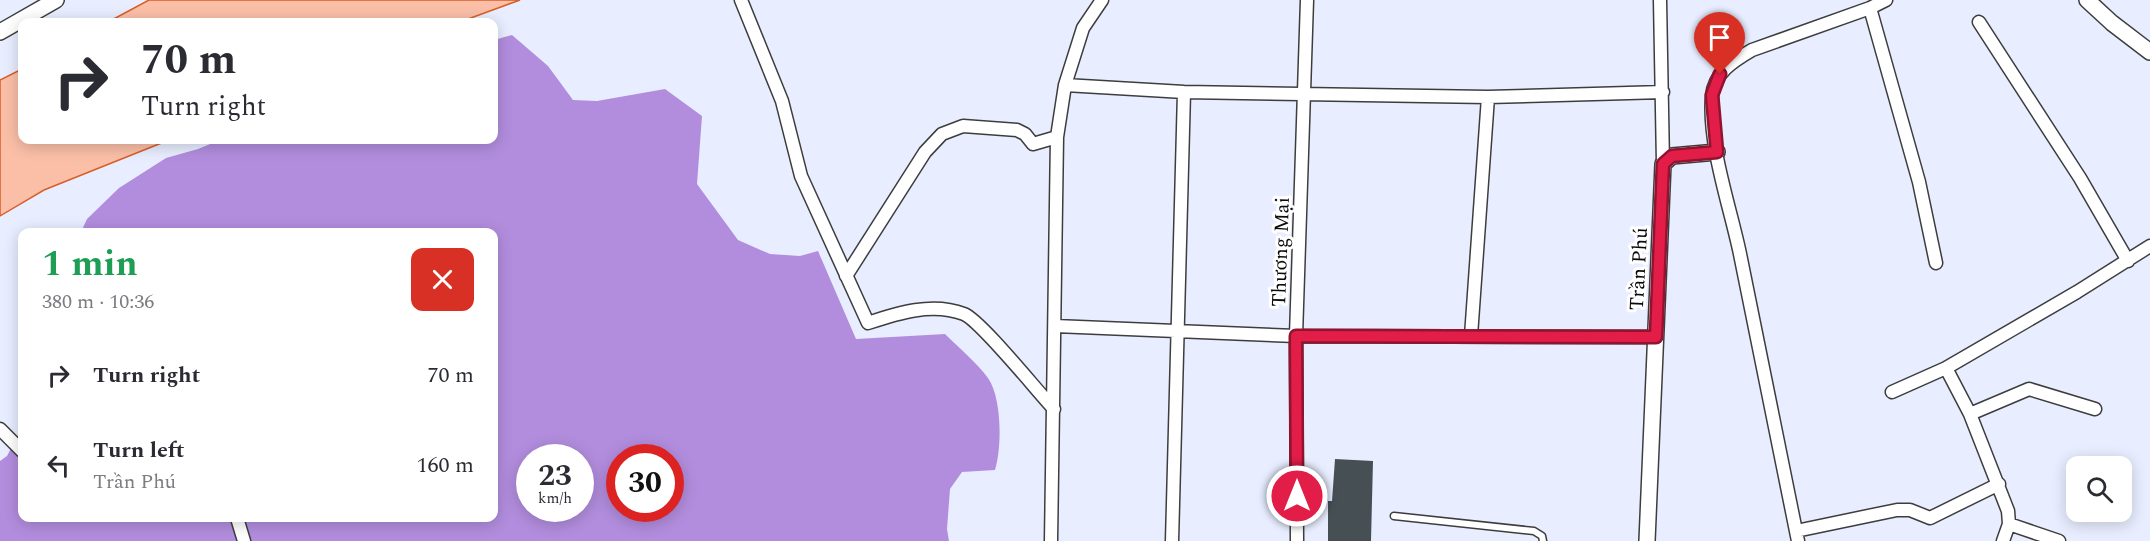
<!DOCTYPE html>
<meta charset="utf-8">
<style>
body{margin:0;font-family:Spectral,serif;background:#f7f7f7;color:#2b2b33;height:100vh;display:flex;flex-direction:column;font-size:22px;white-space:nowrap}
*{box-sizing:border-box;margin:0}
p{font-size:20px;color:#7c7c81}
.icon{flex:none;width:33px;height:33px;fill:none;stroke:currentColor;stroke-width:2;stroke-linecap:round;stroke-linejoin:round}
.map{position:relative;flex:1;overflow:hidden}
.panel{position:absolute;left:18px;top:228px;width:480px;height:294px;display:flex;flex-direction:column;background:#fff;border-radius:12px;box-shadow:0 3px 15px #0003}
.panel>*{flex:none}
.guide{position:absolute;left:18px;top:18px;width:480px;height:126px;border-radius:12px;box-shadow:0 3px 15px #0003;background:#fff;color:#2b2b33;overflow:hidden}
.controls{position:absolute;left:2066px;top:456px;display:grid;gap:12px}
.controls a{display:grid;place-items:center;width:66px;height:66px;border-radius:12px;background:#fff;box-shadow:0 3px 15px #0003;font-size:30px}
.speed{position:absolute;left:516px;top:444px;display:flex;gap:12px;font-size:30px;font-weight:700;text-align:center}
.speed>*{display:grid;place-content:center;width:78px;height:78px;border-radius:50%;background:#fff;box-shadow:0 3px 15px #0003;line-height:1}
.speed small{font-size:15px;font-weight:400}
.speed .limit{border:9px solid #d22;background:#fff;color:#111}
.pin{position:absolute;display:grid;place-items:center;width:51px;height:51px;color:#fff;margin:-62px -26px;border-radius:50% 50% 50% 0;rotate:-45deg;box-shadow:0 0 6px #0007}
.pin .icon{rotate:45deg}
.me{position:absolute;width:66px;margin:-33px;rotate:0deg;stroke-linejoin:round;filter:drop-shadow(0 0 4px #0008)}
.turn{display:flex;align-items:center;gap:21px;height:126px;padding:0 24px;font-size:27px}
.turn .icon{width:78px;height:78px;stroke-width:2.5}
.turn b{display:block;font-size:42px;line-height:51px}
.round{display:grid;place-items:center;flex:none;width:63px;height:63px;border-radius:12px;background:#f7f7f7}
.summary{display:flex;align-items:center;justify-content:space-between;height:102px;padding:0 24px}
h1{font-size:36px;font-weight:700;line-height:45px;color:#1e9e55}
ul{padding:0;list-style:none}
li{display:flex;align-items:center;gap:18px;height:90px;padding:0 24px}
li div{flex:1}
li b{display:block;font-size:22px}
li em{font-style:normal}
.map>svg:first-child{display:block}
</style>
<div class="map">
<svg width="2150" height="541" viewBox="0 0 2150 541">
<rect width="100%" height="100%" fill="#e8eeff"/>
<path fill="#b28dde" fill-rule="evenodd" d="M512,35L548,66L573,100L597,101L665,89L702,116L697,184L738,240L770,254L800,256L818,251L856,339L945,334C959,348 976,362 988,378C1002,398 1002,447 995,470L962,472L950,489L947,529L949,541H0V461L7,456L22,428V518H494V232H81L87,219L119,188L166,158L198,149L220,140H494V40ZM530,458H580V508H530ZM620,458H670V508H620Z"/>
<path fill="#fbbfa7" stroke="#d85f29" stroke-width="1.5" d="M149,0H520L460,22H108Z
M22,69V140H169L44,190L0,216V80Z"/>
<path fill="#465054" d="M1335,459L1373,461L1371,541H1328V501H1332Z"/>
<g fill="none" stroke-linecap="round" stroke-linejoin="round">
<g stroke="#3d3d3d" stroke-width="9">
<path id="service" d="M1394,516L1534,531L1542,536L1543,541"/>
</g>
<g stroke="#3d3d3d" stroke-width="15">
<path id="minor" d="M741,0L782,101L801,176L868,323C898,313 932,302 964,314C981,321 1037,391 1054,409
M1660,0L1663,164
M1870,8L1919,182L1936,263
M1979,22L2080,178L2128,261
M1065,85L1184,92L1488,97L1663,92
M846,276L925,152L942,134L963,126L1017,130L1025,134L1033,144L1057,137
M1055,326L1296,336L1656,337
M1471,336L1488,97
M1892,392L1946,368
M1970,414L2029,389L2095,409
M0,429L22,451
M237,518L244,541
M2009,524L2059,541
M1796,531L1897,510H1910L1930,518L1999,484
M1051,541L1057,137L1065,85L1083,28L1102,0
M1172,541L1184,92
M1297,541L1296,336L1307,0
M1798,541C1779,445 1760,349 1740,254C1730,206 1708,145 1712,96C1714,73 1733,61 1752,50L1870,8L1886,0
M2003,541L2009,524L2008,511L1970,414L1946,368L2077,292L2150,246"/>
</g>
<g stroke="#3d3d3d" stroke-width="18">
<path id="tertiary" d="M2087,0L2112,23L2150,52
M0,32L56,0
M1647,541L1663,164L1672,156L1717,152"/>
</g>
<use href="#service" stroke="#fff" stroke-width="6"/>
<use href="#minor" stroke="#fff" stroke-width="12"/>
<use href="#tertiary" stroke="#fff" stroke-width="15"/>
</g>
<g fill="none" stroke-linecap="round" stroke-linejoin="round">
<g stroke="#92132f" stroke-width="15">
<path id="route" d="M1297,496L1296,336L1656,337L1663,164L1672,156L1717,152L1712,95L1720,74"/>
</g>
<use href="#route" stroke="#e11d48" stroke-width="10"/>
</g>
<g text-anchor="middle" stroke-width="6" stroke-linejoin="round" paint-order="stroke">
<g font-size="20" fill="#0a0a0a" stroke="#fff">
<text transform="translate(1280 252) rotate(-88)" y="7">Thương Mại</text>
<text transform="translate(1638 269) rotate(-87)" y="7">Trần Phú</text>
</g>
</g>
</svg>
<div class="controls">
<a><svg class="icon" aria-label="search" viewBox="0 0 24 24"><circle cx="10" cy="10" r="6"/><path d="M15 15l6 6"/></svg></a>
</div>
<div class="speed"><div>23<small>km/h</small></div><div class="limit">30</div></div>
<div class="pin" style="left:1720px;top:74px;background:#d93025"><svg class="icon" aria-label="arrive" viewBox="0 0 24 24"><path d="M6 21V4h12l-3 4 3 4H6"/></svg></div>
<svg class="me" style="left:1297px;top:496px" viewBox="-20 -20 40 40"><circle r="17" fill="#e11d48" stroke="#fff" stroke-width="3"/><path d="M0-11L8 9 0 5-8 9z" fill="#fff"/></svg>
<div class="guide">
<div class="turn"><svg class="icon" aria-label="right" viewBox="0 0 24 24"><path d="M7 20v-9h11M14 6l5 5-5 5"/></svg><div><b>70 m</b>Turn right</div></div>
</div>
<section class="panel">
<div class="summary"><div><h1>1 min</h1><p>380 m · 10:36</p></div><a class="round" style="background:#d93025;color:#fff"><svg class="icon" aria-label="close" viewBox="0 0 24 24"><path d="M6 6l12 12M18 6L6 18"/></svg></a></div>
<ul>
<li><svg class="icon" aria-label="right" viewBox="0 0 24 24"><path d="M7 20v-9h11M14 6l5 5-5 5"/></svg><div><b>Turn right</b></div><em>70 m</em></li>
<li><svg class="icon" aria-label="left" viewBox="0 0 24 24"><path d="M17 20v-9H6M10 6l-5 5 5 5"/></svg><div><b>Turn left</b><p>Trần Phú</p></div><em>160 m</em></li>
</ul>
</section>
</div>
